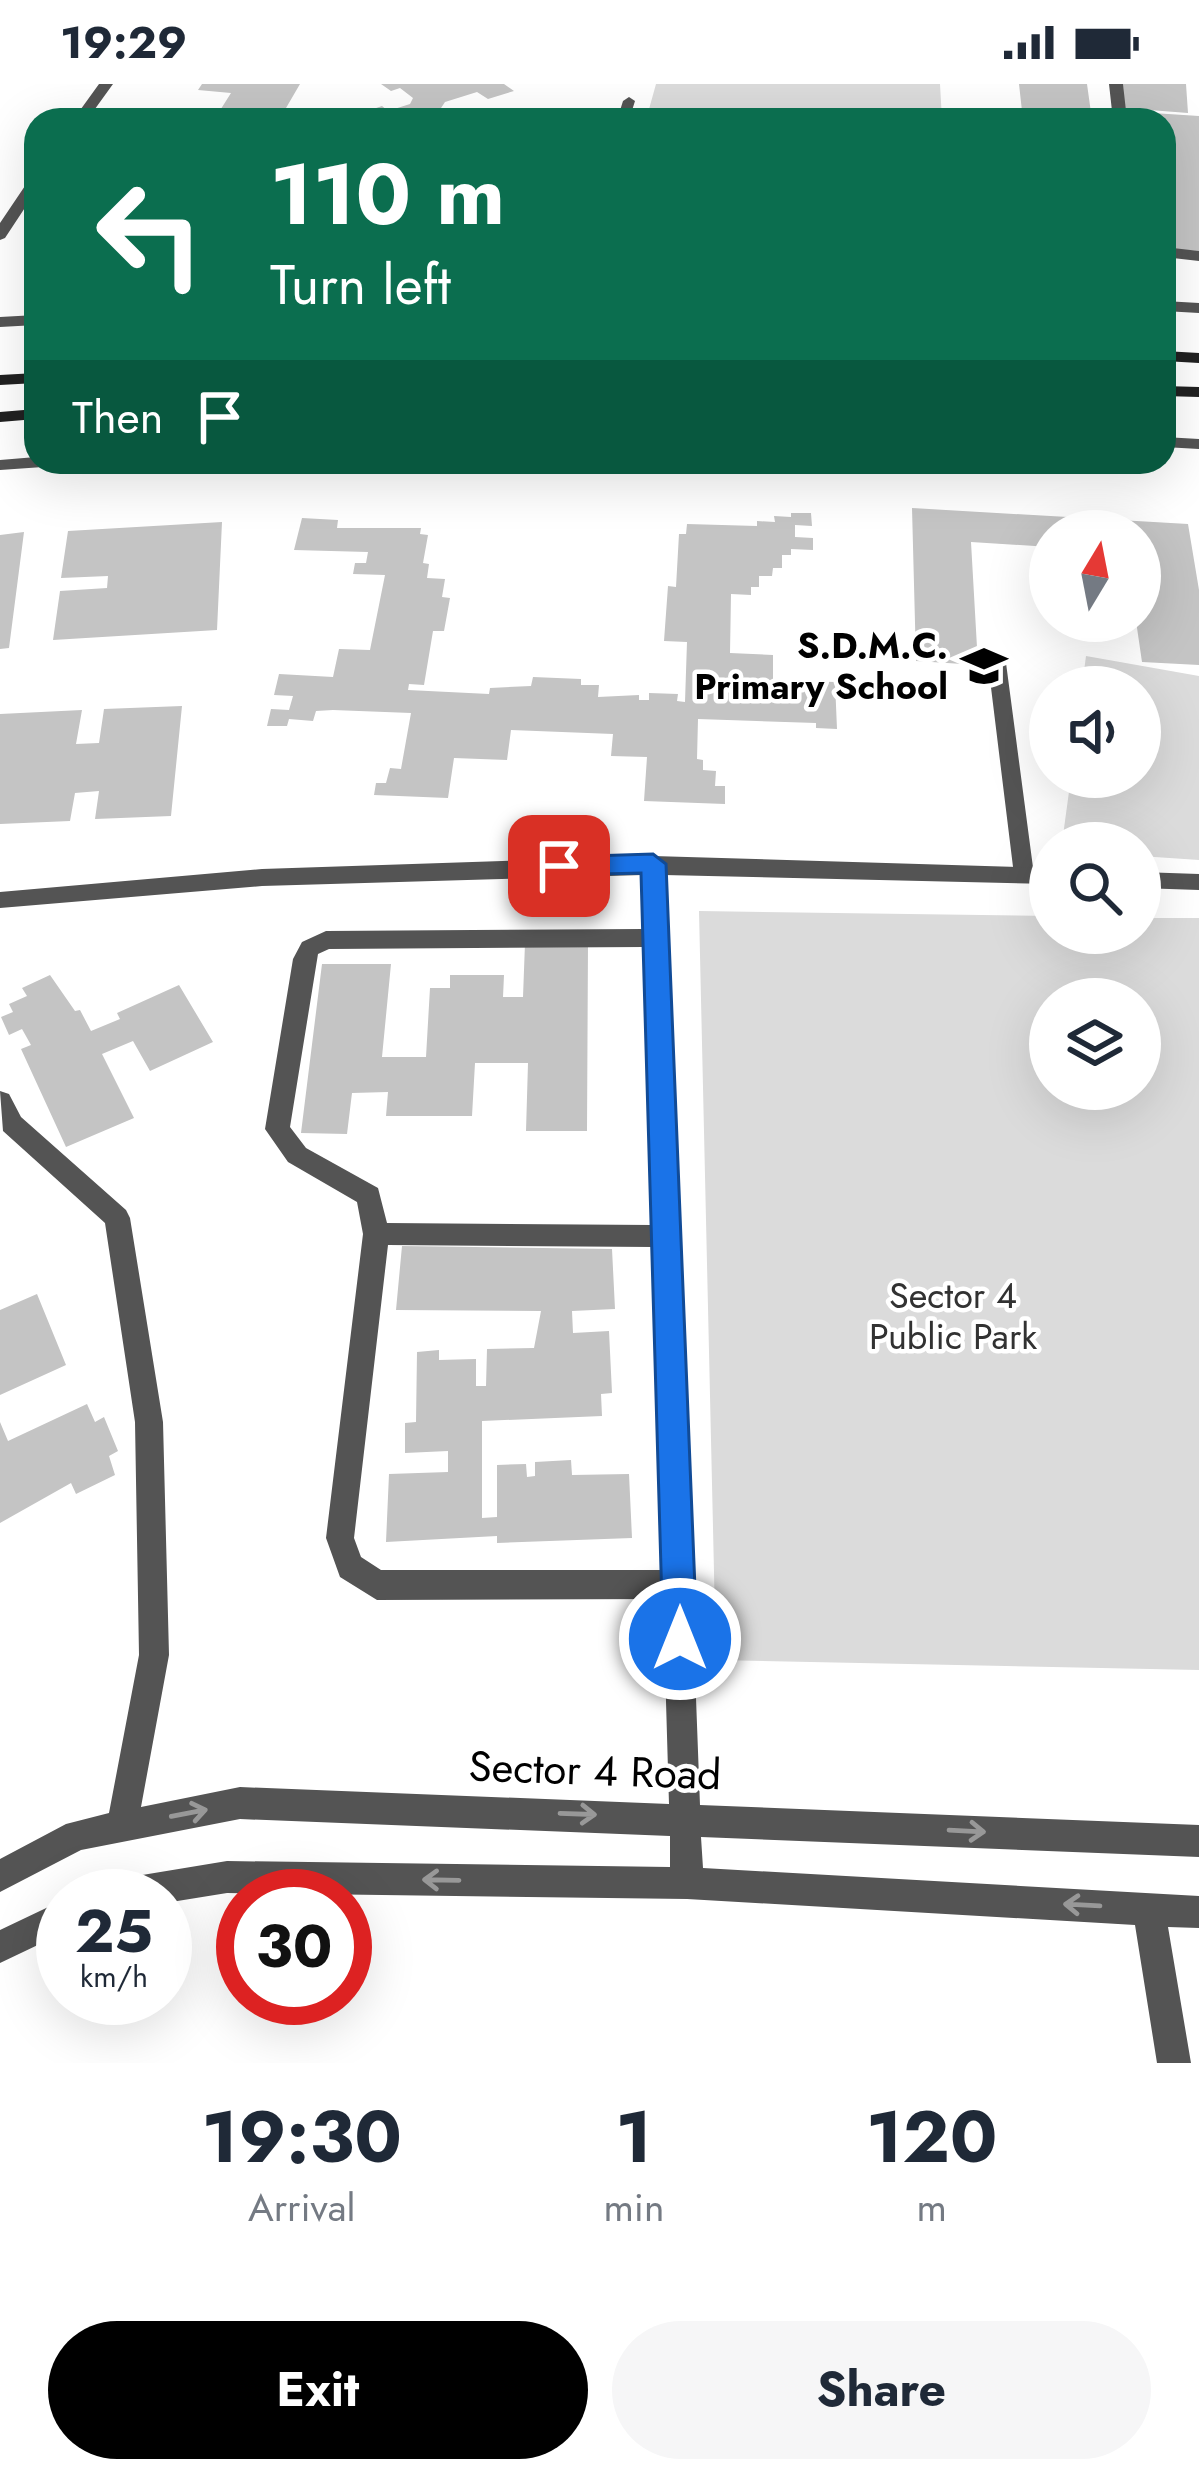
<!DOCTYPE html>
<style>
body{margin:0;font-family:Jost,sans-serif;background:#f6f6f7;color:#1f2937;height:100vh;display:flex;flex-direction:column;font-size:45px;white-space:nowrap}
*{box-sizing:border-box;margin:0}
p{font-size:39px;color:#747a83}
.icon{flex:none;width:66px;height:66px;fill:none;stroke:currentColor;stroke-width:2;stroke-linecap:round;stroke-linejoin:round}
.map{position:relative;height:1979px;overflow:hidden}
.side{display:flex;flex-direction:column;background:#fff;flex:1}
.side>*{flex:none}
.hud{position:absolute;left:24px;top:24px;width:1152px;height:366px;border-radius:36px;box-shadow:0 12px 48px #0002;background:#0b6e4f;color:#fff;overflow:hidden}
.needle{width:78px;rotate:10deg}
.buttons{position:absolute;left:1029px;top:426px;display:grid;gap:24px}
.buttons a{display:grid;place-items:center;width:132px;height:132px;border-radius:50%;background:#fff;box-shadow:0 12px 48px #0002;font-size:60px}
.speed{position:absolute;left:36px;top:1785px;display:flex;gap:24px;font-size:60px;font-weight:700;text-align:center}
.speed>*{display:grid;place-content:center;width:156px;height:156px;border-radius:50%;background:#fff;box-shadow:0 12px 48px #0002;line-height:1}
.speed small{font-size:30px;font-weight:400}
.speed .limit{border:18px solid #d22;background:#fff;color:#111}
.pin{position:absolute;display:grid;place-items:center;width:102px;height:102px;color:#fff;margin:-51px;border-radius:24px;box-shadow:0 6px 18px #0006}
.me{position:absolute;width:132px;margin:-66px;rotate:0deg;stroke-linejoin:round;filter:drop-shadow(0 0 9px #0008)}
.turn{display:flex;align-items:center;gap:42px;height:252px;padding:0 48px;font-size:54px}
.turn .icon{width:156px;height:156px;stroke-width:2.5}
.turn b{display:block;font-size:84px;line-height:102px}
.then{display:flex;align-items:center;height:114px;padding:0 48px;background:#0003;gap:24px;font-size:45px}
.eta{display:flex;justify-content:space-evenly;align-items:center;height:204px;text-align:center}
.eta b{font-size:72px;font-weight:700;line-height:84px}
.cta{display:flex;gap:24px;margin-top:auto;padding:24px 48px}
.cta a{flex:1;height:138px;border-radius:72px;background:#000;color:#fff;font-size:48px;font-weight:700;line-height:138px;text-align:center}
.cta a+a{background:#f6f6f7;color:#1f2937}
.status{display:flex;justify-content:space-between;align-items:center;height:84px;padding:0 60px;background:#fff;direction:ltr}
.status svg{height:33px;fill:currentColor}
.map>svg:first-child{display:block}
</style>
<div class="status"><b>19:29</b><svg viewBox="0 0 49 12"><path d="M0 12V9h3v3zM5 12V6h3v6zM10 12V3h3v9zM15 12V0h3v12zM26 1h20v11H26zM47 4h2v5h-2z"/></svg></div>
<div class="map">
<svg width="1199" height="1979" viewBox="0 0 1199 1979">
<rect width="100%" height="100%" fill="#fff"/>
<path fill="#dbdbdb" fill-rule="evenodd" d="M656,0H940L942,36H646Z
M1086,572L1199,592V776L1140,772V759H1062L1071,693H1140V603H1082Z
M699,827L1050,832V849H1140V834H1199V1586L716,1576ZM1050,915H1140V1005H1050Z"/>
<path fill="#c4c4c4" d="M202,0H300L279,36H263L266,31L255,30L252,36L224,33L226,29L219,28L231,9L198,6Z
M381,0H504L514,7L488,15L477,8L445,18L441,24L457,36H341L382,22L388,27L410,20L413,14L400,4L391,7Z
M1019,0H1087L1092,36H1023Z
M1123,0H1186L1188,29L1124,24Z
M1137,28L1199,32V167L1164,165V36H1137Z
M912,424L1188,440L1199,506V581L1142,578L1136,537H1140V447H1050V463L971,458L978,581L916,577Z
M791,429H811L812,442L795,441V453L813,454V466L791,465V471H782V484H773L772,492H759V503H751V511L731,510L730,569L773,571V596L835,598L837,645L816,644V639L698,635L697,675L703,676V686L716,687L715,702H725V720L644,717L647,673L611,672L613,650L511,646L507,676L454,674L448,714L374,711L376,699H386L390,684L401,685L411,629L333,626L316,627L313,637L289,635L287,642H267L271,625L289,626L293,612L274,611L279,590L333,593L339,565L370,566L385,491L353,490L355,479H366L368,468L294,466L302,434L338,436L337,444H421L420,450L428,451L423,479L429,480L427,494L445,495L442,513L450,514L444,547H433L424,601L409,600L408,606L489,610L490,604L531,602L533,593L581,595V601H599L598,613L639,611V616H649V609L678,610L677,617L685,618L687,558L664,557L668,502L676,503L679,450H686L687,440L757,442V437L775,438L774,432L791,433Z
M222,438L217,546L53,556L60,507L107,504L108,492L61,494L68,447Z
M24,448L9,564L0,565V451Z
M182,622L171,732L95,735L99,707L75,709L70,737L0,740V630L82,626L76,660L99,659L104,625Z
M525,859L588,860L587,1047H526L528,979H475L472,1032H386L388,1008L352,1009L347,1050L301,1049L322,880H391L382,973H426L430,904H450V891H504L503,913H523Z
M50,891L75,927L80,926L91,947L120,935L117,929L179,901L213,958L150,987L133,957L102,970L134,1034L66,1063L21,965L31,961L22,945L9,951L1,933L13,928L9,920L27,912L22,904Z
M402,1162L612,1165L615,1225L572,1227L573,1249L609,1247L612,1309L601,1310L602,1332L482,1337V1434L497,1433V1381L526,1380L527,1393L535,1392V1378L571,1376L572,1391L629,1390L632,1454L497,1459V1452L386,1458L389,1390L448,1388V1367L405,1369V1339L416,1338L417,1268L439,1266V1276L476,1275V1302H486L487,1265L534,1264L541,1227L396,1226Z
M37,1210L66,1281L0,1311V1226Z
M87,1320L95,1338L104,1333L118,1367L109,1372L115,1391L76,1410L71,1399L0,1439V1338L8,1357Z"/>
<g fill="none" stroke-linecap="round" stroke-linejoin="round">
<path fill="#545454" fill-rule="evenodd" d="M629,13L635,17L629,36H617L623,17Z
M997,573L1006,579L1034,791L1024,798L1014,791L988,579Z"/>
<path fill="#545454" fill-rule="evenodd" d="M99,0H113L87,36H73Z
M1109,0H1123L1127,36H1113Z
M36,92V107L5,154L0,156V139L31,93Z
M1164,163L1199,167V177L1164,173Z
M1164,217L1199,219V229L1164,227Z
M36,231V241L0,243V233Z
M1164,353L1199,355V365L1164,363Z
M36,373V378H52L43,383L0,386V376Z
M653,772L1050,784V800L664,791L678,1144L682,1152L679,1159L700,1721L1199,1741V1773L701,1753L703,1784L1199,1812V1844L1168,1843L1191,1979H1157L1135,1841L687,1815L227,1809L165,1819V1812H96L101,1801L112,1796L227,1777L670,1783V1752L240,1735L81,1766L0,1808V1775L66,1740L109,1729L139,1571L135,1338L105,1139L3,1047L0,1007L9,1010L21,1033L126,1126L130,1134L163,1338L169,1571L141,1723L240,1703L669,1720L663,1515L377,1516L340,1493L326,1454L363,1150L357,1118L288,1078L265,1045L293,875L302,858L326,847L644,845L642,791L262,802L0,824V808L262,785ZM644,863L652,1141L387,1139L378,1104L306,1064L290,1043L318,870L329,865ZM388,1161L653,1163L662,1486H381L361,1473L354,1454Z
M1140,788L1199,790V806L1140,804Z
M63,1816V1849L0,1879V1846Z"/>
<path fill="#212121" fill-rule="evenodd" d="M1164,267L1199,269V279L1164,277Z
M36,289V299L0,301V291Z
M1164,302L1199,303V313L1164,312Z
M36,325V335L0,338V328Z"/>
</g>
<defs><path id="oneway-shaft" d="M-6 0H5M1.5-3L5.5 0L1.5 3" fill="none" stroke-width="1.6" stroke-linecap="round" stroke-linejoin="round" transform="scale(3)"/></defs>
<g stroke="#989898">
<use href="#oneway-shaft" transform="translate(189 1729) rotate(-11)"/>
<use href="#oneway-shaft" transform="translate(578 1730) rotate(2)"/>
<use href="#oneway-shaft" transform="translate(967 1747) rotate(3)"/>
<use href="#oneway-shaft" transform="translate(441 1796) rotate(-179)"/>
<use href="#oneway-shaft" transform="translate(1082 1821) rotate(-177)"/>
</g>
<path fill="#1a73e8" stroke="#114b97" stroke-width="3" d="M653,770L666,780L697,1555L692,1567L680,1572L668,1567L663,1555L641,789L559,791L547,782L559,773Z"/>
<defs>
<g id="school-bare" transform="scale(3.6)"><path d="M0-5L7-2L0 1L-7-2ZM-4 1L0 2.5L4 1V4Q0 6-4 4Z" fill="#000" stroke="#fff" stroke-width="2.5" paint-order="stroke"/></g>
</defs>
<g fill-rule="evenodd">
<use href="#school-bare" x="984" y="582"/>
</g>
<g text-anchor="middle" stroke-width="9" stroke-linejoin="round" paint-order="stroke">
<g font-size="36" font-weight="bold" fill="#000" stroke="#fff" text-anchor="end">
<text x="948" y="574">S.D.M.C.<tspan x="948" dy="41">Primary School</tspan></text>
</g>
<g font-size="36" fill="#323232" stroke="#fff">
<text x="953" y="1224">Sector 4<tspan x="953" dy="41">Public Park</tspan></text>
</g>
<g font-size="42" fill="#000" stroke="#fff">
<text transform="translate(595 1686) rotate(2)" y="15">Sector 4 Road</text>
</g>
</g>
</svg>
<div class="buttons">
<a><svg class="needle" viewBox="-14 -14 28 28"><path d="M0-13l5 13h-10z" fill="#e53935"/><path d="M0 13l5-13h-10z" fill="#747a83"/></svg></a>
<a><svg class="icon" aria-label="sound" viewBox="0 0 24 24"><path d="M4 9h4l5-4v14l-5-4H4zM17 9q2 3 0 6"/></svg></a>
<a><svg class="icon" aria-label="search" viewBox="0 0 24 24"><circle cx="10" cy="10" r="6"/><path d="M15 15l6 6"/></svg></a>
<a><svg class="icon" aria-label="layers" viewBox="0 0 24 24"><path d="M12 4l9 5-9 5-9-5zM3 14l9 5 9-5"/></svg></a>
</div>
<div class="speed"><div>25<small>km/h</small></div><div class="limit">30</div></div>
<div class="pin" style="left:559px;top:782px;background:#d93025"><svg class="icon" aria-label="arrive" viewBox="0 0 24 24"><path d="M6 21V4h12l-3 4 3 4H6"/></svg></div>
<svg class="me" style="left:680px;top:1555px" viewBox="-20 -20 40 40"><circle r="17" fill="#1a73e8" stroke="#fff" stroke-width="3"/><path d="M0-11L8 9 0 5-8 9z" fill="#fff"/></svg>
<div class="hud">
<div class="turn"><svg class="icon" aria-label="left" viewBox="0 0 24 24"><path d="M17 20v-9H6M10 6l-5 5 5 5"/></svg><div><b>110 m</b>Turn left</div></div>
<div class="then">Then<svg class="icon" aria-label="arrive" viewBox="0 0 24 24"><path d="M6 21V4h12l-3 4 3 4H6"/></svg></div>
</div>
</div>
<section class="side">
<div class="eta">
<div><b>19:30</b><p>Arrival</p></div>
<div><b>1</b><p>min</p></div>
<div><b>120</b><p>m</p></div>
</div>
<div class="cta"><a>Exit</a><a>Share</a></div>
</section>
